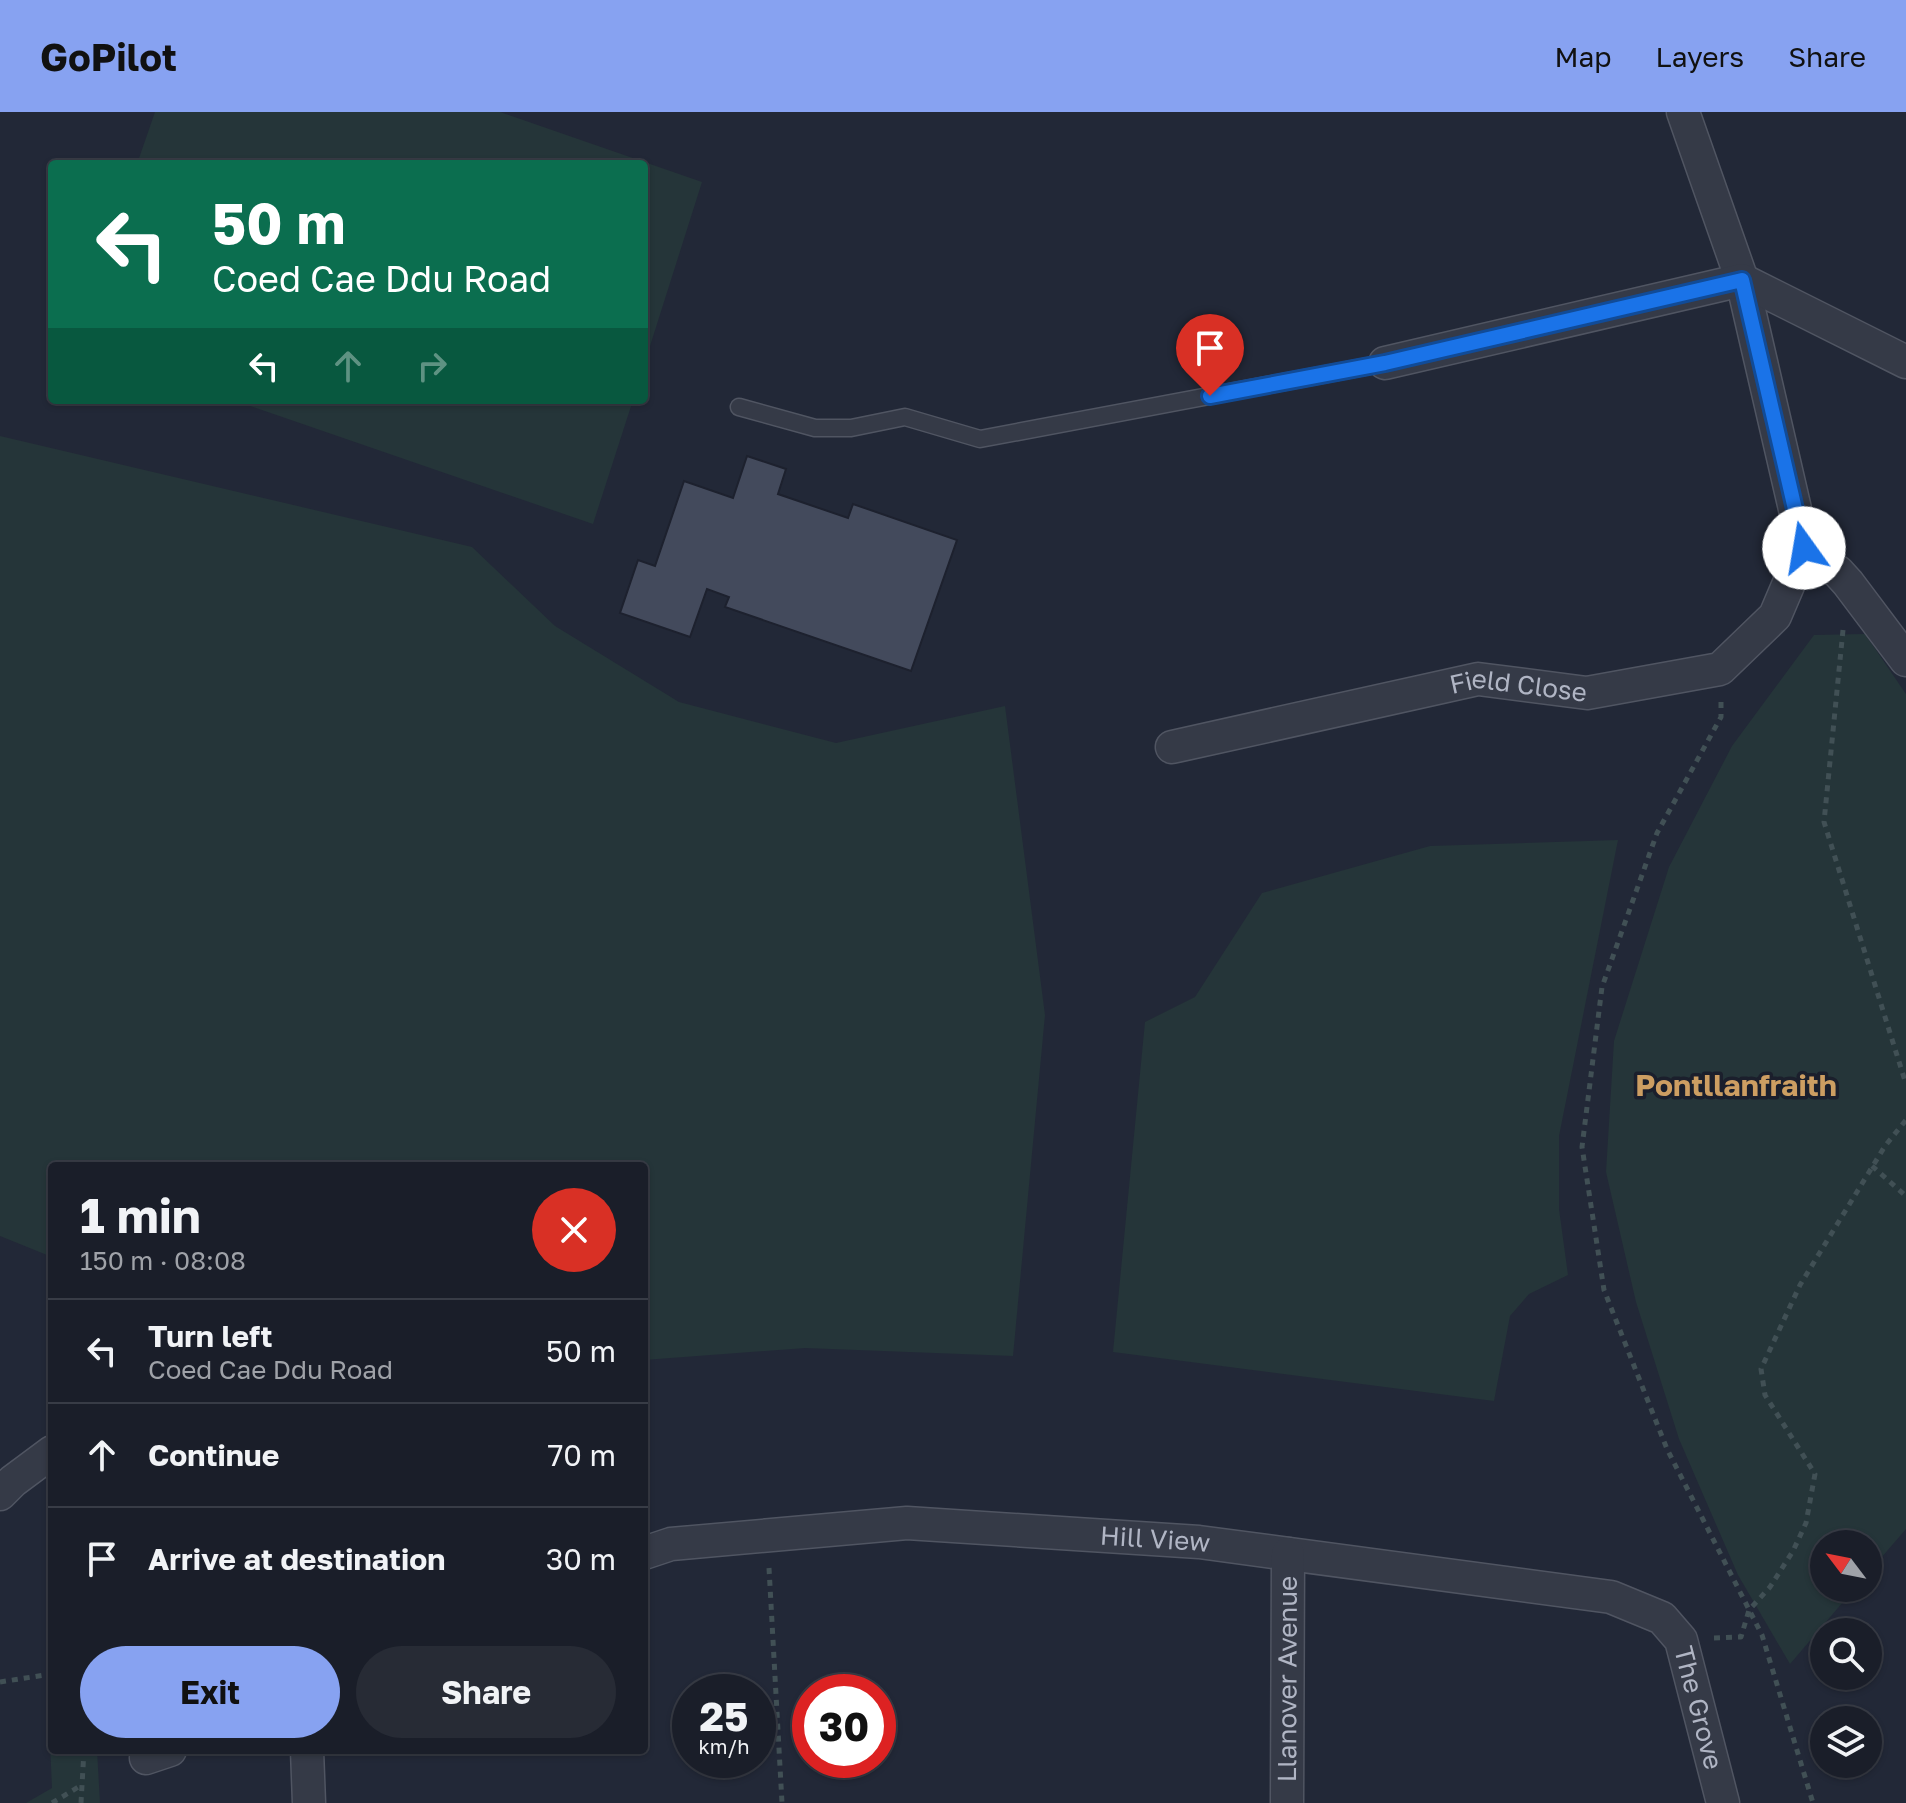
<!DOCTYPE html>
<meta charset="utf-8">
<style>
body{margin:0;font-family:"Golos Text",sans-serif;background:#272b35;color:#f1f3f6;height:100vh;display:flex;flex-direction:column;font-size:30px;white-space:nowrap}
*{box-sizing:border-box;margin:0}
p{font-size:26px;color:#9fa2a8}
.icon{flex:none;width:44px;height:44px;fill:none;stroke:currentColor;stroke-width:2;stroke-linecap:round;stroke-linejoin:round}
.map{position:relative;flex:1;overflow:hidden}
.sheet{position:absolute;left:48px;top:1050px;width:600px;height:592px;display:flex;flex-direction:column;background:#1a1e29;border-radius:8px;box-shadow:0 2px 6px #0004,0 0 0 2px #383c46}
.sheet>*{flex:none}
.top-card{position:absolute;left:48px;top:48px;width:600px;height:244px;border-radius:8px;box-shadow:0 2px 6px #0004,0 0 0 2px #383c46;background:#0b6e4f;color:#fff;overflow:hidden}
.needle{width:52px;rotate:302deg}
.controls{position:absolute;left:1810px;top:1418px;display:grid;gap:16px}
.controls a{display:grid;place-items:center;width:72px;height:72px;border-radius:50%;background:#1a1e29;box-shadow:0 2px 6px #0004,0 0 0 2px #383c46;font-size:40px}
.speed{position:absolute;left:672px;top:1562px;display:flex;gap:16px;font-size:40px;font-weight:700;text-align:center}
.speed>*{display:grid;place-content:center;width:104px;height:104px;border-radius:50%;background:#1a1e29;box-shadow:0 2px 6px #0004,0 0 0 2px #383c46;line-height:1}
.speed small{font-size:20px;font-weight:400}
.speed .limit{border:12px solid #d22;background:#fff;color:#111}
.pin{position:absolute;display:grid;place-items:center;width:68px;height:68px;color:#fff;margin:-82px -34px;border-radius:50% 50% 50% 0;rotate:-45deg;box-shadow:0 0 8px #0007}
.pin .icon{rotate:45deg}
.me{position:absolute;width:88px;margin:-44px;rotate:347deg;stroke-linejoin:round;filter:drop-shadow(0 0 6px #0008)}
.turn{display:flex;align-items:center;gap:28px;height:168px;padding:0 32px;font-size:36px}
.turn .icon{width:104px;height:104px;stroke-width:2.5}
.turn b{display:block;font-size:56px;line-height:68px}
.lanes{display:flex;align-items:center;height:76px;padding:0 32px;background:#0003;justify-content:center;gap:40px;direction:ltr}
.lanes .off{opacity:.35}
.round{display:grid;place-items:center;flex:none;width:84px;height:84px;border-radius:42px;background:#272b35}
.summary{display:flex;align-items:center;justify-content:space-between;height:136px;padding:0 32px}
h1{font-size:48px;font-weight:700;line-height:60px}
.primary-button{display:flex;gap:16px;margin-top:auto;padding:16px 32px}
.primary-button a{flex:1;height:92px;border-radius:48px;background:#87a2f1;color:#111;font-size:32px;font-weight:700;line-height:92px;text-align:center}
.primary-button a+a{background:#272b35;color:#f1f3f6}
ul{padding:0;list-style:none}
li{display:flex;align-items:center;gap:24px;height:104px;padding:0 32px;border-top:2px solid #383c46}
li div{flex:1}
li b{display:block;font-size:30px}
li em{font-style:normal}
header{display:flex;align-items:center;gap:48px;box-sizing:border-box;height:112px;padding:0 40px;background:#87a2f1;color:#111}
header strong{font-size:38px}
nav{display:flex;gap:44px;margin-inline-start:auto;font-size:28px}
.map>svg:first-child{display:block}
</style>
<header>
<strong>GoPilot</strong>
<nav><a>Map</a><a>Layers</a><a>Share</a></nav>
</header>
<div class="map">
<svg width="1906" height="1691" viewBox="0 0 1906 1691">
<rect width="100%" height="100%" fill="#222837"/>
<path fill="#253539" d="M155,0H500L702,70L644,253V52H137Z
M233,288H633L593,412Z
M0,324L472,435L555,514L679,590L836,631L1005,594L1045,903L1013,1244L805,1236L644,1248V1054H52V1145L0,1124Z
M1865,522L1906,582V1417L1868,1461V1432H1824V1476H1855L1790,1552L1738,1463L1679,1327L1636,1190L1606,1060L1614,929L1669,755L1732,634L1814,523Z
M1618,728L1559,1024V1097L1568,1163L1529,1182L1510,1204L1494,1289L1113,1240L1145,910L1195,885L1262,781L1430,734Z
M47,1564H52V1638H97L100,1691H26L52,1676Z"/>
<path fill="#434a5c" stroke="#1d212e" stroke-width="2" d="M747,344L786,357L778,382L848,406L853,392L957,428L911,559L725,495L729,485L707,477L690,525L620,501L638,448L655,454L684,369L733,386Z"/>
<g fill="none" stroke-linecap="round" stroke-linejoin="round">
<g stroke="#505562" stroke-width="19">
<path id="service" d="M739,295L815,316H851L905,305L980,327L1385,251"/>
</g>
<g stroke="#505562" stroke-width="35">
<g id="minor">
<path d="M1683,0L1742,168L1804,436"/>
<path d="M1385,251L1742,168L1906,250"/>
<path d="M1804,436L1838,460L1848,471L1906,548"/>
<path id="s1" d="M1172,635L1478,567L1587,581L1720,557L1775,504L1804,436"/>
<path d="M0,1382L13,1369L52,1340"/>
<path id="s2" d="M644,1441L671,1432L907,1411L1199,1430L1611,1485L1662,1506L1681,1528L1723,1691"/>
<path d="M307,1638L309,1691"/>
<path d="M146,1646L170,1638"/>
<path id="s3" d="M1287,1691L1288,1442"/>
</g>
</g>
<path stroke="#415055" stroke-width="5" stroke-dasharray="6 6" stroke-linecap="butt" d="M1843,518L1824,710L1906,972
M1721,590V605L1657,721L1602,875L1582,1035L1604,1178L1667,1337L1762,1523L1813,1691
M1872,1054L1906,1084
M769,1456L782,1691
M1714,1526L1741,1525L1749,1498L1770,1475L1793,1439L1806,1411L1815,1362L1765,1283L1761,1257L1800,1173L1885,1034L1906,1008
M0,1570L51,1562L52,1574
M52,1691L80,1674
M81,1691L84,1638"/>
<use href="#service" stroke="#353a47" stroke-width="16"/>
<use href="#minor" stroke="#353a47" stroke-width="32"/>
</g>
<g fill="none" stroke-linecap="round" stroke-linejoin="round">
<g stroke="#114b97" stroke-width="20">
<path id="route" d="M1210,284L1385,251L1742,168L1804,436"/>
</g>
<use href="#route" stroke="#1a73e8" stroke-width="14"/>
</g>
<g text-anchor="middle" stroke-width="7" stroke-linejoin="round" paint-order="stroke">
<g font-size="26" fill="#b0b5c4" stroke="#1b1f2c">
<text dy="9" stroke="none"><textPath href="#s1" startOffset="354">Field Close</textPath></text>
<text dy="9" stroke="none"><textPath href="#s2" startOffset="514">Hill View</textPath></text>
<text dy="9" stroke="none"><textPath href="#s3" startOffset="124">Llanover Avenue</textPath></text>
<text dy="9" stroke="none"><textPath href="#s2" startOffset="1128">The Grove</textPath></text>
</g>
<g font-size="30" font-weight="bold" fill="#cd9e62" stroke="#1b1f2c">
<text x="1736" y="984">Pontllanfraith</text>
</g>
</g>
</svg>
<div class="controls">
<a><svg class="needle" viewBox="-14 -14 28 28"><path d="M0-13l5 13h-10z" fill="#e53935"/><path d="M0 13l5-13h-10z" fill="#9fa2a8"/></svg></a>
<a><svg class="icon" aria-label="search" viewBox="0 0 24 24"><circle cx="10" cy="10" r="6"/><path d="M15 15l6 6"/></svg></a>
<a><svg class="icon" aria-label="layers" viewBox="0 0 24 24"><path d="M12 4l9 5-9 5-9-5zM3 14l9 5 9-5"/></svg></a>
</div>
<div class="speed"><div>25<small>km/h</small></div><div class="limit">30</div></div>
<div class="pin" style="left:1210px;top:284px;background:#d93025"><svg class="icon" aria-label="arrive" viewBox="0 0 24 24"><path d="M6 21V4h12l-3 4 3 4H6"/></svg></div>
<svg class="me" style="left:1804px;top:436px" viewBox="-20 -20 40 40"><circle r="19" fill="#fff"/><path d="M0-13L10 11 0 6-10 11z" fill="#1a73e8"/></svg>
<div class="top-card">
<div class="turn"><svg class="icon" aria-label="left" viewBox="0 0 24 24"><path d="M17 20v-9H6M10 6l-5 5 5 5"/></svg><div><b>50 m</b>Coed Cae Ddu Road</div></div>
<div class="lanes"><svg class="icon" aria-label="left" viewBox="0 0 24 24"><path d="M17 20v-9H6M10 6l-5 5 5 5"/></svg><svg class="icon off" aria-label="ahead" viewBox="0 0 24 24"><path d="M12 20V5M6 11l6-6 6 6"/></svg><svg class="icon off" aria-label="right" viewBox="0 0 24 24"><path d="M7 20v-9h11M14 6l5 5-5 5"/></svg></div>
</div>
<section class="sheet">
<div class="summary"><div><h1>1 min</h1><p>150 m · 08:08</p></div><a class="round" style="background:#d93025;color:#fff"><svg class="icon" aria-label="close" viewBox="0 0 24 24"><path d="M6 6l12 12M18 6L6 18"/></svg></a></div>
<ul>
<li><svg class="icon" aria-label="left" viewBox="0 0 24 24"><path d="M17 20v-9H6M10 6l-5 5 5 5"/></svg><div><b>Turn left</b><p>Coed Cae Ddu Road</p></div><em>50 m</em></li>
<li><svg class="icon" aria-label="ahead" viewBox="0 0 24 24"><path d="M12 20V5M6 11l6-6 6 6"/></svg><div><b>Continue</b></div><em>70 m</em></li>
<li><svg class="icon" aria-label="arrive" viewBox="0 0 24 24"><path d="M6 21V4h12l-3 4 3 4H6"/></svg><div><b>Arrive at destination</b></div><em>30 m</em></li>
</ul>
<div class="primary-button"><a>Exit</a><a>Share</a></div>
</section>
</div>
